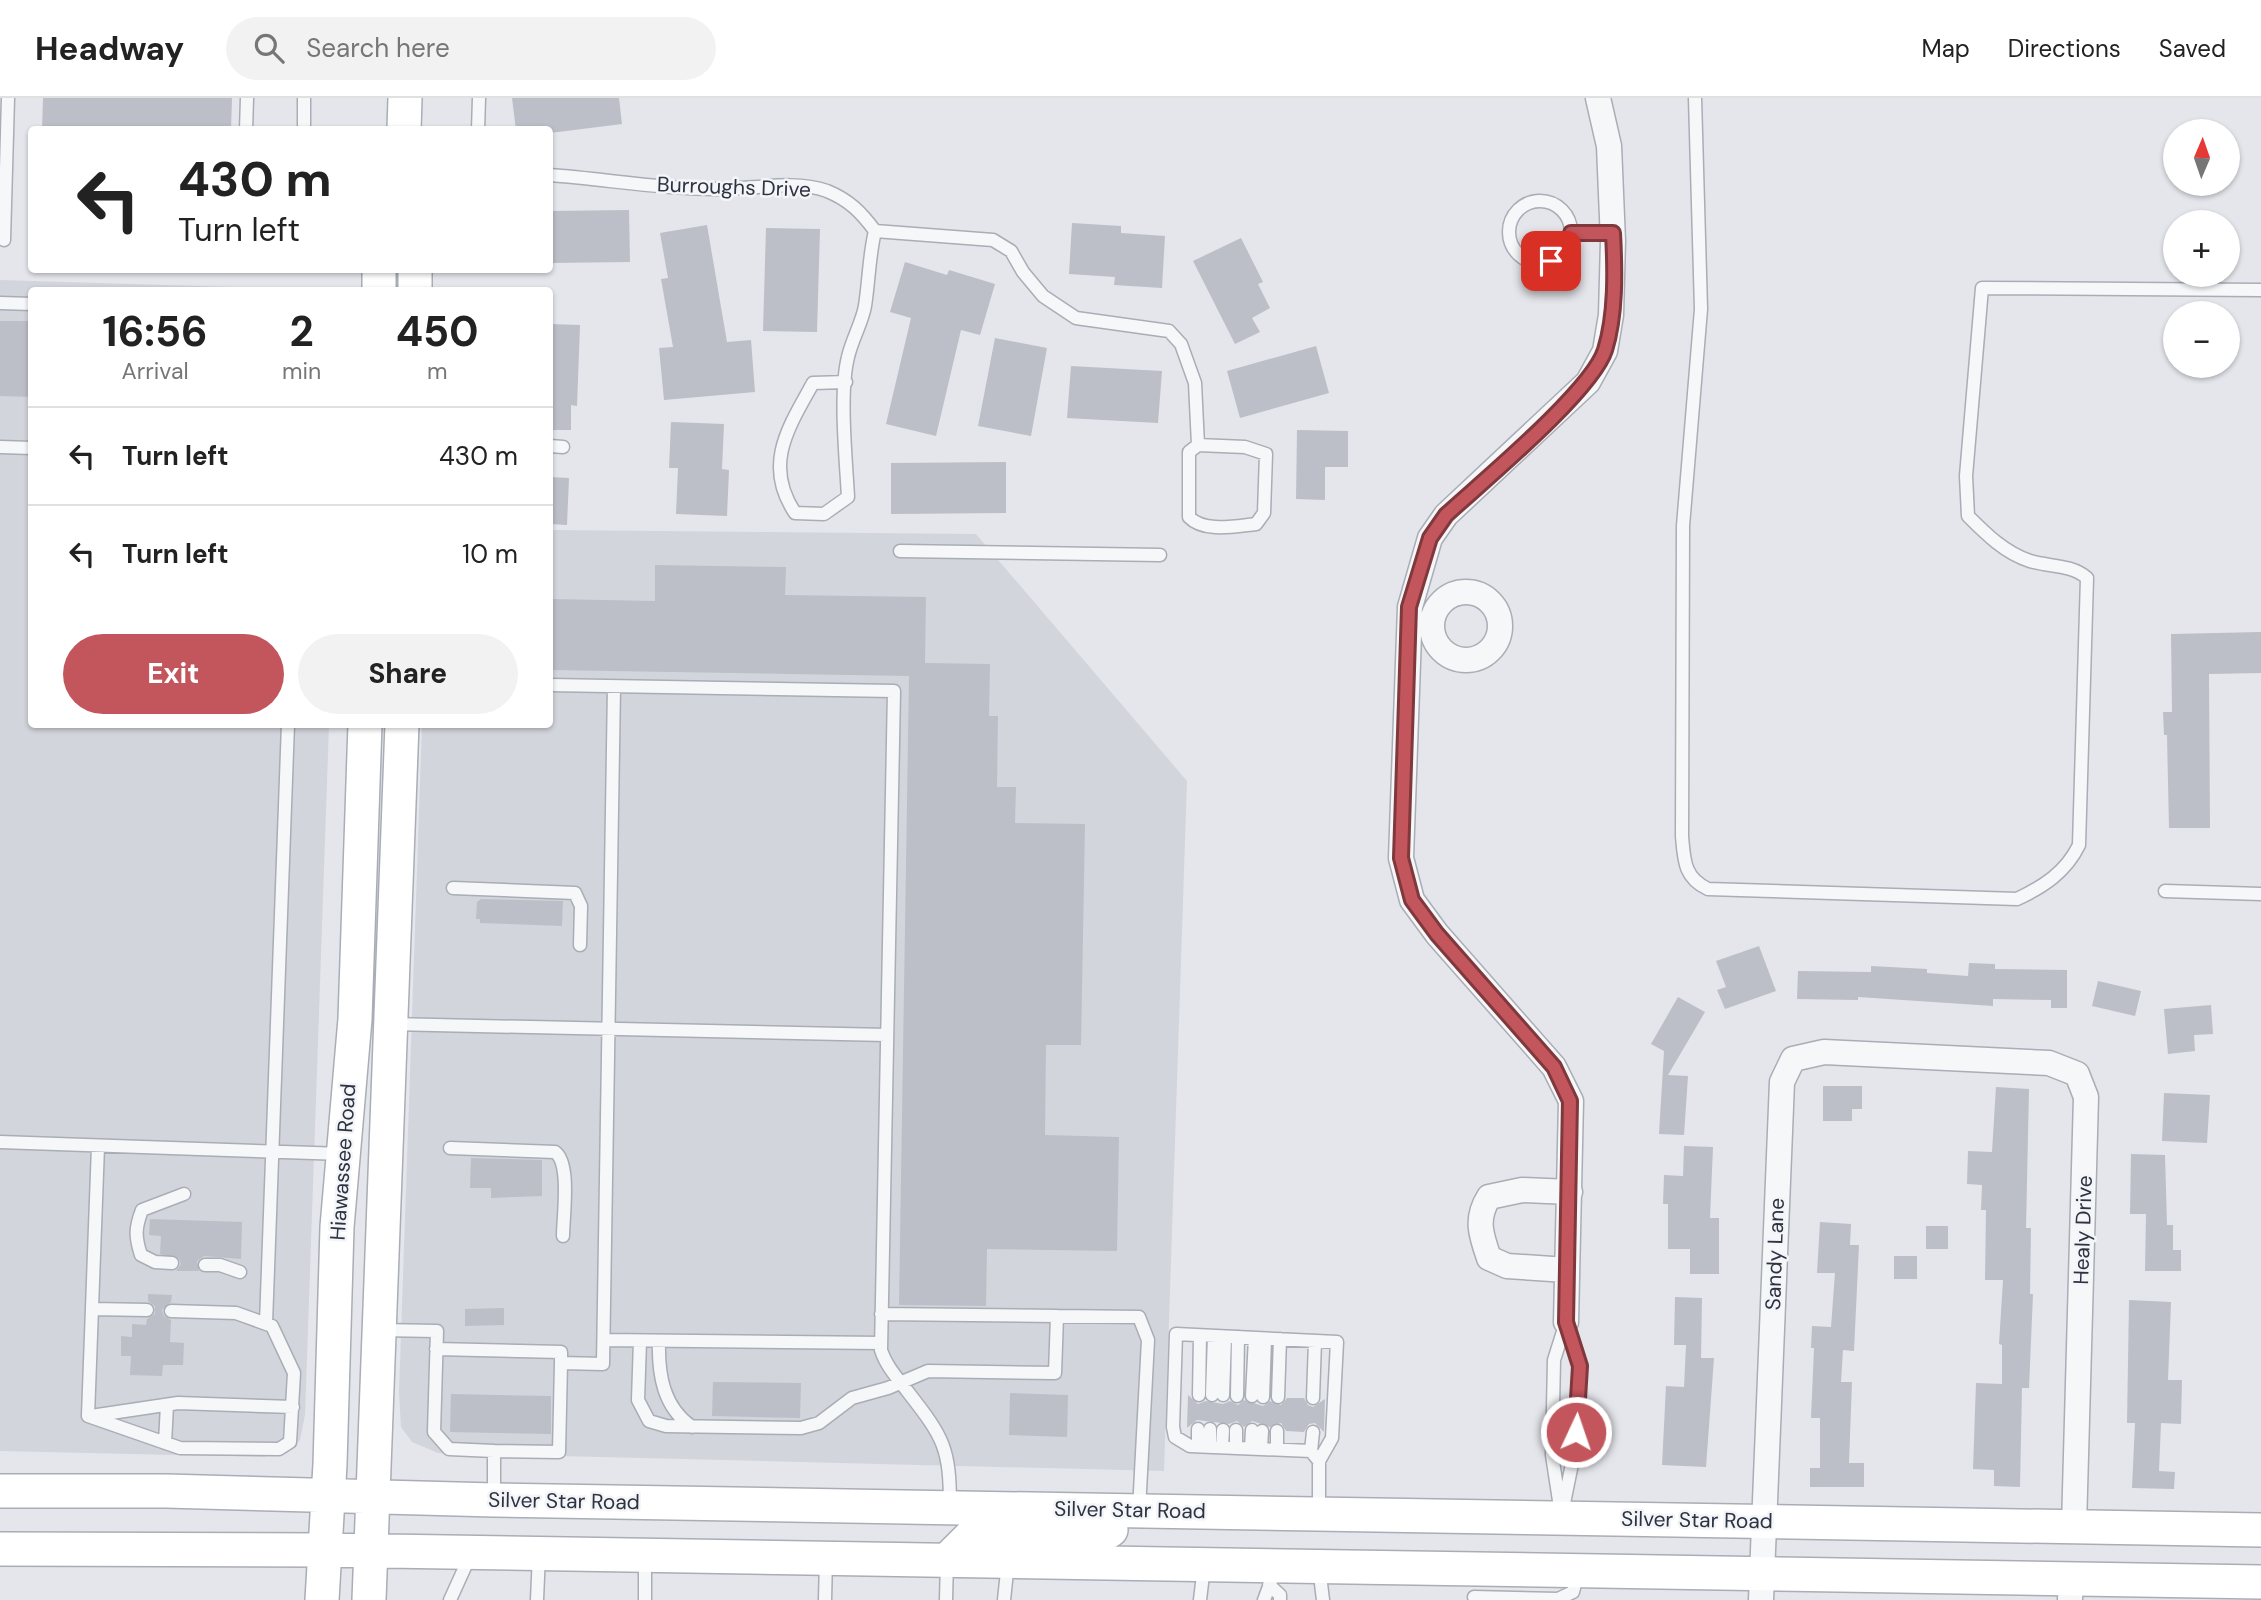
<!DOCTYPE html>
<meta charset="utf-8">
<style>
body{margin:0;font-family:"DM Sans",sans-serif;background:#f2f2f2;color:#222;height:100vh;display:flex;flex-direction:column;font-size:26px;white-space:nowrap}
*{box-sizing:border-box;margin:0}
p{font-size:23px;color:#767676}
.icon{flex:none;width:38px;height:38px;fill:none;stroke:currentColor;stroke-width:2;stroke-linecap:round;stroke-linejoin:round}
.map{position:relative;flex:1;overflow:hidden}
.side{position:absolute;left:28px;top:189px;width:525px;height:441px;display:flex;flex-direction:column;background:#fff;border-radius:7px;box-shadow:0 2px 5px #0004}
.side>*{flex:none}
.top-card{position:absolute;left:28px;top:28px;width:525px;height:147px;border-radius:7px;box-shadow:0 2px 5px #0004;background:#fff;color:#222;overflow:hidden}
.needle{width:46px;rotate:2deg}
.controls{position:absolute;left:2163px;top:21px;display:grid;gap:14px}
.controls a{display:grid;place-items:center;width:77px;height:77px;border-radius:50%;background:#fff;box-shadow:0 2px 5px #0004;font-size:35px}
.pin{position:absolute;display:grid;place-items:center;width:60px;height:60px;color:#fff;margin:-30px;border-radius:14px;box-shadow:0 4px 10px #0006}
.me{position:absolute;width:77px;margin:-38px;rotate:3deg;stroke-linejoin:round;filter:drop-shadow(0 0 5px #0008)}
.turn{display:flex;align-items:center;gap:24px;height:147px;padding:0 35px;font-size:32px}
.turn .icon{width:91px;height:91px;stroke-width:2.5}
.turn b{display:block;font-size:49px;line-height:60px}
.eta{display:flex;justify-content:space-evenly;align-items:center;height:119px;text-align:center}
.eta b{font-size:42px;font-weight:700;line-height:49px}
.primary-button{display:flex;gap:14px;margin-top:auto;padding:14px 35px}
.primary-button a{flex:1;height:80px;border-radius:42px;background:#c3565c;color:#fff;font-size:28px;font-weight:700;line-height:80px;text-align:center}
.primary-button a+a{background:#f2f2f2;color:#222}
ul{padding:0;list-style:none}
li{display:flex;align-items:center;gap:21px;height:98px;padding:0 35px;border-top:2px solid #e0e0e0}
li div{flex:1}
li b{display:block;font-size:26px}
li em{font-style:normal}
header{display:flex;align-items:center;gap:42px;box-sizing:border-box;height:98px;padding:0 35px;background:#fff;border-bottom:2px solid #e0e0e0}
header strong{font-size:33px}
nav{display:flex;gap:38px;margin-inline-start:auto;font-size:24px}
.search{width:490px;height:63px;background:#f2f2f2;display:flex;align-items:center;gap:18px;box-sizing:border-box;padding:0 24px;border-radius:38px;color:#767676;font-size:26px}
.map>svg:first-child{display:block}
</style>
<header>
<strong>Headway</strong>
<div class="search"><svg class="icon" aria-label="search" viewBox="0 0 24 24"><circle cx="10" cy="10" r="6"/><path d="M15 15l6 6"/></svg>Search here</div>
<nav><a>Map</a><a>Directions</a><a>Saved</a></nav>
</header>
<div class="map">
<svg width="2261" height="1502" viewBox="0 0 2261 1502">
<rect width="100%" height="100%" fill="#e4e6eb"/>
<path fill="#d2d5dc" d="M0,182L328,192H32V626L329,627L305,1317L300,1342L288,1353L264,1359L0,1353Z
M550,432L976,436L1187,683L1164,1373L438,1355L412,1344L401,1329L399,1295L422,627L550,626Z"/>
<path fill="#bcbfc7" d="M43,0H232L231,32H42Z
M512,0H619L622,26L550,35V32H516Z
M629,112L630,164L550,165V113Z
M1072,125L1121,128V135L1165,138L1162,190L1114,187L1115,179L1069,176Z
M707,127L727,244L751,242L755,294L664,302L659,250L673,249L661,181L668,180L660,135Z
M766,130L820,131L817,234L763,233Z
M1241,140L1263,184L1258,186L1270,210L1252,220L1260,234L1235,246L1193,163Z
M905,164L947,177L949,172L995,186L980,237L961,232L936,338L886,326L911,220L890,214Z
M0,223H32V299L0,298Z
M550,226L580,227L577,308L571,307V332H550Z
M995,240L1047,250L1031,338L978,328Z
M1316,248L1329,295L1240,320L1227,273Z
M1071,268L1162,273L1158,325L1067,320Z
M671,324L724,326L722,371L729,372L727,418L676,416L678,370H669Z
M1297,332L1348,333V369H1325V402L1296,401Z
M1006,364V415L891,416V365Z
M550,379L569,380L567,427L550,426Z
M655,467L786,469L785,497L926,499L925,565L990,566L989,618H998L997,689H1016L1015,725L1085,726L1081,947H1046L1045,1037L1119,1039L1117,1153L987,1151L986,1208L899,1207L909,578L550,572V501L655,503Z
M2261,534V575L2209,576L2210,730H2169L2167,637H2164L2163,614H2172L2171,536Z
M481,801L563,803L562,828L480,825V821H476L477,804Z
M1759,848L1776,893L1725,911L1717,892L1726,889L1716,863Z
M1969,865L1995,866V871L2067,872V910H2051V902L1993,901V908L1858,899V902L1797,901L1798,873L1871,874V868L1927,871V875L1968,878Z
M2098,883L2141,893L2135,918L2092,908Z
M1678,899L1705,914L1668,977L1688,978L1684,1037L1659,1036L1664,953L1651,946Z
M2211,907L2213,936L2194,937L2195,953L2168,956L2164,911Z
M1823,988H1862V1011H1852V1023H1823Z
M1996,989L2029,991L2026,1130H2031L2030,1196H2033L2029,1290H2022L2020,1389L1994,1388V1372L1973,1371L1976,1285L2002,1286V1247L1999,1246L2003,1182H1985L1986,1112H1981L1982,1087L1967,1086L1968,1053L1992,1054Z
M2164,995L2210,997L2207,1045L2162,1043Z
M1684,1048L1713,1049L1710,1120H1719V1176H1690V1151H1668V1106H1663L1664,1077L1683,1078Z
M2131,1056L2165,1057L2167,1127H2173V1152H2181V1173H2145L2146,1116H2130Z
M471,1060L542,1062V1098L491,1100V1090H470Z
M150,1121L242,1124L241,1161L204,1158L197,1163L199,1173H176L181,1166L179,1161L160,1156L161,1138L149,1137Z
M1820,1124L1851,1126L1850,1147H1859L1854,1253L1843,1252L1841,1284H1852L1849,1365H1864V1389H1810V1370H1820V1320H1811L1814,1250H1811L1812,1228L1831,1229L1835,1175H1817Z
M1926,1128H1948V1151H1926Z
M1894,1158H1917V1181H1894Z
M148,1196L172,1197L171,1204L162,1212L164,1218L171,1222L170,1244L184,1245L183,1267H163L162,1278L130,1277L131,1258H121V1238L132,1239V1226L146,1227L147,1221L155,1216V1208L148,1203Z
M1675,1199L1702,1200L1701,1260H1714L1706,1369L1662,1367L1666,1288L1684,1289L1686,1247H1674Z
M2129,1202L2171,1204L2168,1282H2182L2181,1326L2161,1325L2159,1373L2175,1374L2174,1391L2132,1390L2135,1325H2127Z
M504,1210V1227L465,1228V1211Z
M713,1284L801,1285L800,1320L712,1318Z
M1010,1295L1068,1297L1067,1339L1009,1337Z
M451,1296L551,1298V1336L450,1334Z
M1188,1297L1198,1306L1206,1303L1223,1306L1230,1303L1238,1307L1244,1302L1263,1308L1270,1303L1281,1307L1287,1300H1304L1308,1307L1313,1309L1325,1301L1324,1334L1315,1325L1309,1326L1304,1334L1286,1333L1281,1325L1270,1329L1252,1323L1244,1329L1237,1323L1229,1326L1197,1322L1187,1330Z"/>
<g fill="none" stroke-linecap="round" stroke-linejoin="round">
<g stroke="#a9adb5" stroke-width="15">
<path id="lane" d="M1695,0L1701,211L1683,428L1682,738C1684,762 1684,780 1708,791L2017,801C2043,789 2066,774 2079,747L2087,480C2071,466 2049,469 2030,463C2005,455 1986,436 1968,418L1966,378L1982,190L2261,192
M246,32L247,0
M304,32V0
M478,32L479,0
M550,77C605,81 659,91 715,91C750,92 793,81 827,93C849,102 861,114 875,133C869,158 869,182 865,208C862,225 852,241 848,259C839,295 846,361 848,399L824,416L795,415C763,367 788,330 813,285L846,284
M1509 134a31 31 0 1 1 62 0a31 31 0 1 1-62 0Z
M875,133L993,142L1011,153L1023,174L1043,198L1076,220L1169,233L1181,246L1195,285L1198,347L1189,354V419C1204,435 1236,428 1256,426L1264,415L1266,356L1245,349L1198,347
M1571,135H1613
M4,142L8,0
M0,205L32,206
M550,348L563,349
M0,349L32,350
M900,453L1160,457
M550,587L894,593L881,1252C886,1268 898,1281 908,1294C944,1340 950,1350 950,1409
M453,790L575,795L581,808L580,847
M2165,793L2261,796
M391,926L887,937
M0,1044L343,1056
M450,1050L555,1054C571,1065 563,1119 563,1138
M172,1165L155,1164L141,1157C135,1139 135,1130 142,1112L184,1096
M205,1167H220L240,1174
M92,1211L147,1212
M881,1216L1139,1219L1148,1242L1139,1412
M266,1225L288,626
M380,1232L437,1233L434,1334L449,1351L494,1353V1402
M604,1242L881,1245
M640,1243L638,1302L649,1323L666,1328L801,1330L819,1325L852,1300L888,1290L928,1273L1055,1275L1057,1218
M659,1243C658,1276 663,1309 692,1329
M436,1251L561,1254V1265
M1199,1297L1200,1238
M1212,1297L1214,1238
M1223,1297L1225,1239
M1237,1298L1238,1239
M1252,1298L1255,1240
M1263,1299L1265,1241
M1278,1299L1280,1241
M1313,1300L1315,1243
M88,1318L180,1350L279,1351L290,1344L294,1275L272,1228L236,1215L171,1213
M88,1318L98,1048
M91,1318L178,1305L293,1309
M165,1345L167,1307
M1198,1348V1331
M1210,1348V1331
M1222,1349L1223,1332
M1236,1349V1332
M1251,1350L1252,1332
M1261,1350L1262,1333
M1277,1350V1333
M494,1353L559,1354L561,1265L603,1266L614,589
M1311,1353L1313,1334
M1560,1409L1552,1357L1554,1262L1566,1224
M1319,1415V1363L1311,1353L1190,1348L1175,1339L1173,1329L1176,1236L1337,1244L1332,1340L1319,1363
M1561,1420L1574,1356L1580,1268L1566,1224
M645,1458V1502
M1319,1469L1323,1502
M1269,1487L1280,1497V1502
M1474,1499L1558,1501L1573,1494L1578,1474
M450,1502L470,1458
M537,1502L539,1456
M825,1502L826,1460
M946,1502L947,1462
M1004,1502L1008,1464
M1200,1502L1204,1468
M1264,1502L1276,1470"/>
</g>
<g stroke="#a9adb5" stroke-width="27">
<path id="street" d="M1432 528a34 34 0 1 1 68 0a34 34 0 1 1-68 0Z
M1567,1172L1507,1168L1489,1160C1481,1137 1475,1121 1489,1099L1522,1092L1570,1094
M1566,1224L1571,1003L1554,969L1437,836L1412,802L1401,760L1410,509L1430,440L1446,417L1588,284L1605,253L1611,217L1613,143L1609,48L1598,0
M1761,1502L1782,984L1793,961L1824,954L2049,965L2077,976L2086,999L2074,1429
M2070,1502L2071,1480"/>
</g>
<g stroke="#a9adb5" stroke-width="36">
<path id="secondary" d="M404,32L405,0
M379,192V172
M415,192V172
M0,1393H166L494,1402L2261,1432
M0,1451L324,1452L2261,1484
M947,1462L972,1437L982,1433L1106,1435L1111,1432
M322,1502L330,1366L337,1129L355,921L365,626
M369,1502L402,626"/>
</g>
<use href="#lane" stroke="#f6f7f9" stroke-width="12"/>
<use href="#street" stroke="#f6f7f9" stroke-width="24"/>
<use href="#secondary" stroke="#fff" stroke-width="33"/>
</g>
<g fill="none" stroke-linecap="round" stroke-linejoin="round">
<g stroke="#7f383c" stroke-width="18">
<path id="route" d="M1551,163L1569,146L1571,135H1613C1615,172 1616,217 1605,252C1592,293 1482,384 1446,417L1430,440L1409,509L1401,760L1412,802L1437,836L1554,969L1570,1003L1566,1224L1580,1268L1576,1334"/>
</g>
<use href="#route" stroke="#c3565c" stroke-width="12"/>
</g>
<g text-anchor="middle" stroke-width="5" stroke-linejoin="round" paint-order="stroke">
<g font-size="21" fill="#2d3341" stroke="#f4f5f8">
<text transform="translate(734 89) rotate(2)" y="7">Burroughs Drive</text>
<text transform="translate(343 1064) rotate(-86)" y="7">Hiawassee Road</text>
<text transform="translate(2083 1132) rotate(-88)" y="7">Healy Drive</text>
<text transform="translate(1775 1156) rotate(-88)" y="7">Sandy Lane</text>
<text transform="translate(564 1403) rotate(1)" y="7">Silver Star Road</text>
<text transform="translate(1130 1412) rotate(1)" y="7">Silver Star Road</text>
<text transform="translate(1697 1422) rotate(1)" y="7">Silver Star Road</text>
</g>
</g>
</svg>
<div class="controls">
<a><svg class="needle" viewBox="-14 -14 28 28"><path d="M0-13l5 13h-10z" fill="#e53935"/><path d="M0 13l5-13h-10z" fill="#767676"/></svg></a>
<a>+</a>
<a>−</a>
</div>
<div class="pin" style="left:1551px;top:163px;background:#d93025"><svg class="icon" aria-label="arrive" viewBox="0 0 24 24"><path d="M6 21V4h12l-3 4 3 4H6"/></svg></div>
<svg class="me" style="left:1576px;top:1334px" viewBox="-20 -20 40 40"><circle r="17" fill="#c3565c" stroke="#fff" stroke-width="3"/><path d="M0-11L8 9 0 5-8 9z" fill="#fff"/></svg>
<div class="top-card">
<div class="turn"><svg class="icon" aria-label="left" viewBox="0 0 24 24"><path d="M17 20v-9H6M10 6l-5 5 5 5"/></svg><div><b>430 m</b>Turn left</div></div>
</div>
<section class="side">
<div class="eta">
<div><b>16:56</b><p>Arrival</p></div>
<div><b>2</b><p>min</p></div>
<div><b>450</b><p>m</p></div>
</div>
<ul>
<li><svg class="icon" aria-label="left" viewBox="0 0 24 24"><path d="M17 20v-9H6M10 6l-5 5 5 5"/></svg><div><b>Turn left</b></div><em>430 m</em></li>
<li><svg class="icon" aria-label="left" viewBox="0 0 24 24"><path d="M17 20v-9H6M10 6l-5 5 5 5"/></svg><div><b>Turn left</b></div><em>10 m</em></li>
</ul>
<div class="primary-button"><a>Exit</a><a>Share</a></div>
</section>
</div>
